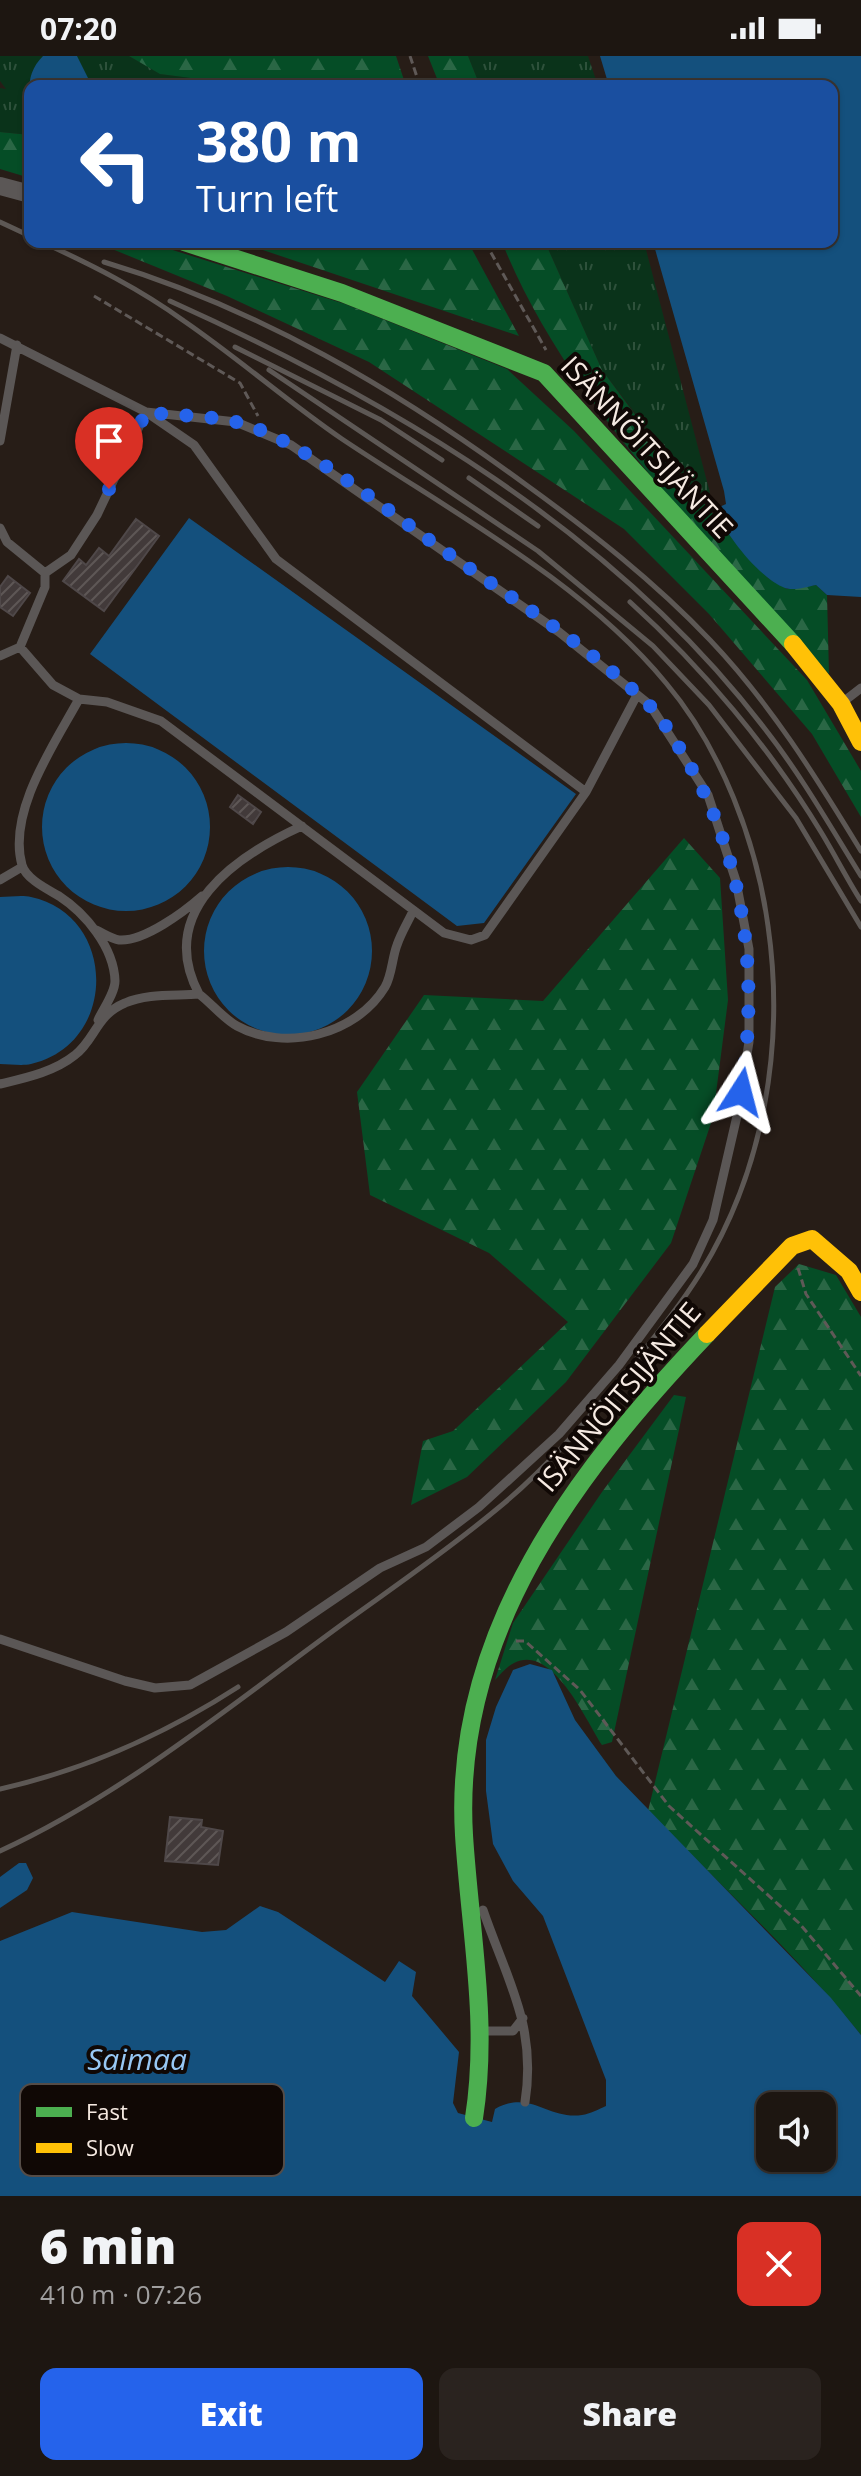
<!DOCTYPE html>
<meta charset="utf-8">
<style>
body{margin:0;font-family:"Open Sans",sans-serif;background:#2a231f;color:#f1f3f6;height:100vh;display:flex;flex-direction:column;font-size:30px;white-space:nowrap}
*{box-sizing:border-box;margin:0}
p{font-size:26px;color:#a09f9f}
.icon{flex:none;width:44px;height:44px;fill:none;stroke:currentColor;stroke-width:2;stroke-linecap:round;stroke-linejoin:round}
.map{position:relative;height:2140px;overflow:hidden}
.side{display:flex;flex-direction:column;background:#1d1611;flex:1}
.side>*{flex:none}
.top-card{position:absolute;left:24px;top:24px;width:814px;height:168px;border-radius:16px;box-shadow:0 2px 6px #0004,0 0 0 2px #3b3531;background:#1a4fa0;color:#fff;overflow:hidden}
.tools{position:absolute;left:756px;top:2036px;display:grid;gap:16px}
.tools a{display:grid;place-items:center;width:80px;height:80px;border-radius:16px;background:#1d1611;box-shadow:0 2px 6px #0004,0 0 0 2px #3b3531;font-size:40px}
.pin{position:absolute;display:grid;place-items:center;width:68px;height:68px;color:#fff;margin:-82px -34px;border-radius:50% 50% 50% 0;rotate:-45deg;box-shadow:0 0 8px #0007}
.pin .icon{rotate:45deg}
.me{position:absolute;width:88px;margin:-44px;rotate:9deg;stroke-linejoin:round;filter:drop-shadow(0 0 6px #0008)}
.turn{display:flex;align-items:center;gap:28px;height:168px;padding:0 40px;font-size:36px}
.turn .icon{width:104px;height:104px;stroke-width:2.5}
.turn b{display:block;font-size:56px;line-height:68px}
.round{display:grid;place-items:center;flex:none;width:84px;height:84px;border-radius:16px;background:#2a231f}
.head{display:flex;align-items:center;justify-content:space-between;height:136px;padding:0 40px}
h1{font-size:48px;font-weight:800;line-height:60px}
.action{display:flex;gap:16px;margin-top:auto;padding:16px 40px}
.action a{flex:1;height:92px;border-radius:16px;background:#2563eb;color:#fff;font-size:32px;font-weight:800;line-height:92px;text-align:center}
.action a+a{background:#2a231f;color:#f1f3f6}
.status{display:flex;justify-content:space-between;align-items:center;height:56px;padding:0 40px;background:#1d1611;direction:ltr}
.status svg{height:22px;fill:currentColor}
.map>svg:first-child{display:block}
</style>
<div class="status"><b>07:20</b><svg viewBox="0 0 49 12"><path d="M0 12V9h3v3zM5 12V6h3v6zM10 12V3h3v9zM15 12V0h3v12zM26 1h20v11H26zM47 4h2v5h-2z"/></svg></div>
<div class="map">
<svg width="861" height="2140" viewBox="0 0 861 2140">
<defs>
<pattern id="grass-tufts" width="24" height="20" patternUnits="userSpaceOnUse" patternTransform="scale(2)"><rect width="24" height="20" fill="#0a331a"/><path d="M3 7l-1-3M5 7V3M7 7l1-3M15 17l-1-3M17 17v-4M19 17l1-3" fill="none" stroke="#2e513b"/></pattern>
<pattern id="forest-firs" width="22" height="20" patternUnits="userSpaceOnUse" patternTransform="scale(2)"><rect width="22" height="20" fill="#054d26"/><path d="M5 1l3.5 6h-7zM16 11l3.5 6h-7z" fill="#2a6745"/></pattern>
<pattern id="building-hatch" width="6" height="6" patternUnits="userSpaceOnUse" patternTransform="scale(2)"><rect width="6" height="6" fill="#423a3a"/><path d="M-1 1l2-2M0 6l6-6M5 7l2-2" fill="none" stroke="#5e5756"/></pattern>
</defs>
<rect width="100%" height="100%" fill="#271d17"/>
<path fill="url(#grass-tufts)" d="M0,0H129L161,18L252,30H30V79L0,76V32L6,33L0,25Z
M468,0H588L598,30H480Z
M545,186H644L710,437L700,442L602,314Z"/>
<path fill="url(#forest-firs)" d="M129,0H396L406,30H252L160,18Z
M428,0H468L480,30H440Z
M0,76L30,79V122L0,113Z
M95,186H147L345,248L507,313L574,375L807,624L861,715V761L812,678L709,558L624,473L369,306L227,240Z
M239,186H468L519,280Z
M502,186H545L602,314L683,423L768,522L787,533L816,529L827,539L829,618C714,490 566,347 502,186Z
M684,782L720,822L728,944L713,1061L671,1187L566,1326L467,1421L411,1449L423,1385L453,1375L568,1266L489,1197L370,1139L357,1036L424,939L543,945Z
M799,1208L836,1219L861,1261V1979C796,1898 720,1829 648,1755L775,1231Z
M674,1339L686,1341L612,1686L602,1689C586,1664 552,1587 514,1607C507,1610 500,1619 495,1624L513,1567L602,1436Z"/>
<path fill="#14507d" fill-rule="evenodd" d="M43,0H77L92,30H30V52C28,31 28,15 43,0Z
M600,0H861V541L827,539L816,529C807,531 793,535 785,532C759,522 725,478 715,453L726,448L724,435L653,186H832V30H609Z
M189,462L576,738L484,867L457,870L90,598Z
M42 771a84 84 0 1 1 168 0a84 84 0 1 1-168 0Z
M204 895a84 84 0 1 1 168 0a84 84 0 1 1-168 0Z
M0,841C10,841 22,839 31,841C118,860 118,988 31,1008C22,1010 10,1008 0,1008Z
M530,1608L552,1614L575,1664L616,1720L831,1942L861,1979V2140H0V1885L72,1856L202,1876L226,1874L260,1850L278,1856L385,1926L399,1905L416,1916L412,1940L459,1996L453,2047L458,2057L492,2066L495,2053C530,2033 548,2064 582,2059C590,2058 599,2053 606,2050V2024L543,1860L513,1825L493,1788L486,1735V1684L496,1651L513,1614ZM770,2050H822V2102H770Z
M19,1807H26L33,1822L27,1834L0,1852V1821Z"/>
<path fill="url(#building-hatch)" stroke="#4f4849" stroke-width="2" d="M136,463L159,480L104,555L63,525L79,503L86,509L99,492L109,500Z
M8,520L30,537L13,560L0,551V531Z
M238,739L261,756L253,768L230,751Z
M170,1761L202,1764L201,1771L223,1775L218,1809L165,1805Z"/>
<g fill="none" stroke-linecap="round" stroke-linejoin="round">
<path stroke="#5f5957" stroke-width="3" stroke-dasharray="8 4" stroke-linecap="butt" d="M410,0L420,30
M485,186L546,294
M94,240L240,327L258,360
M798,1212L806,1238L861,1320
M516,1585H525L580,1634L669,1750L799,1867L861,1940"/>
<path stroke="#5b5756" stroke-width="9" d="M0,282L146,356L194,389L276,503L586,736L485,879L471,884L444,877L161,665L107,646L79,643L53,629L20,591L0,600
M0,385L17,289
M0,472L7,486L45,517V531L20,591
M79,643C55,687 7,756 22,809C26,823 47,833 59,840C85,857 114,891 115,925C115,937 103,953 98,964
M843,646L861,632
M586,736L637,639
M0,824L22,811
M96,874C103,877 112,883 119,884C144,886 185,855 202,840
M199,938C155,855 236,800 302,770
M0,1028C25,1022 54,1016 75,999C95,984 96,959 125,947C147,937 176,940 199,938C212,948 224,963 237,970C285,996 356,979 385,931C392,919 392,902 397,889C401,877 408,866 413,855
M0,1583L125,1625L155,1632L190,1629L286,1576L380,1512L426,1491L479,1451L559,1378L619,1309L693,1208L713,1164L737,1060L749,986V893L736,825L708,739L650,649L559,576L291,389L236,366L146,356L97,459L71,499L45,517
M483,1854C507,1924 537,1970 525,2046
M485,1975H513L523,1962"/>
<path stroke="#5b5756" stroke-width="18" d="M0,130L30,138"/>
<path stroke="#4caf50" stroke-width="18" d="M184,186L342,237L544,317L793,588
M474,2062C489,1966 470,1875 464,1779C452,1577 576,1416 707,1278"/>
<path stroke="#ffc107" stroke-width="18" d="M793,588L841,648L861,686
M707,1278L792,1190L812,1183L849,1215L861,1236"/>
<path stroke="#5d5855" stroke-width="5" d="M0,166L30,180
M104,206C258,252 397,334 525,428C590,475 654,525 710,584C770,647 816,721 861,795
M170,245C392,345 615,476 765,673C801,719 830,770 861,820
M235,291L381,364L442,404
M269,314L538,495L653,590L709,649L796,762L861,871
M469,422L538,470
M630,546C703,612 770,692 821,776C835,799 847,823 861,845
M0,1733C85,1714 165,1678 238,1631
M0,1795C126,1737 236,1645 348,1564C398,1528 449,1493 497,1453C545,1414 585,1367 624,1318C651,1286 679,1252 701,1216C764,1114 785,988 768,870C757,787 721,692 666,627C582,525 451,456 342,383C288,346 238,302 184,265C140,233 92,209 42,186"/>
</g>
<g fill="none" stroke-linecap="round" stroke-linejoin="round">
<path stroke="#2563eb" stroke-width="14" stroke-dasharray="0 25.2" d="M109,433L146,356C175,360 207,359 236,366C299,381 391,458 446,496C514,544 589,590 649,649C664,664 675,685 686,703C746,804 759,922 741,1036"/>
</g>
<g text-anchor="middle" stroke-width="8" stroke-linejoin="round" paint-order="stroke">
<g font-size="28" fill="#f6eae2" stroke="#100805">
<text transform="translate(647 391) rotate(47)" y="10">ISÄNNÖITSIJÄNTIE</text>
<text transform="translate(619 1341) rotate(-50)" y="10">ISÄNNÖITSIJÄNTIE</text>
</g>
<g font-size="30" font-style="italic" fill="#98c8f4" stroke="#100805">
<text x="137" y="2014">Saimaa</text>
</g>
</g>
<rect x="20" y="2028" width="264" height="92" rx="12" fill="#100805" stroke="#554c47" stroke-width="2"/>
<rect x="36" y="2051" width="36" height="10" fill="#4caf50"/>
<rect x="36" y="2087" width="36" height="10" fill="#ffc107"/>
<g font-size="22" fill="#f6eae2">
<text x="86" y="2064">Fast</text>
<text x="86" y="2100">Slow</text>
</g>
</svg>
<div class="tools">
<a><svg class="icon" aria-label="sound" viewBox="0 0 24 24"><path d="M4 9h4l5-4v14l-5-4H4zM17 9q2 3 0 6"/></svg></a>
</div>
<div class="pin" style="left:109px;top:433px;background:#d93025"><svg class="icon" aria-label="arrive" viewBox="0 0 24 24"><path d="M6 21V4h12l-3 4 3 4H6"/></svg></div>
<svg class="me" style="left:741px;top:1036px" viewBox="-20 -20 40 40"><path d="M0-17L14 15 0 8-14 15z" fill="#2563eb" stroke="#fff" stroke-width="4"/></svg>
<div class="top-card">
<div class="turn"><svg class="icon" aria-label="left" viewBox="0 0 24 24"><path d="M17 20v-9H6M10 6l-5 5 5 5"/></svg><div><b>380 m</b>Turn left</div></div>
</div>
</div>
<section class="side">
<div class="head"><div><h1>6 min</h1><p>410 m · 07:26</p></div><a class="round" style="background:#d93025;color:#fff"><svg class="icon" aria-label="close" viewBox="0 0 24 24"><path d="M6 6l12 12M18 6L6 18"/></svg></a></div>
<div class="action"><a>Exit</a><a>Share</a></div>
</section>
